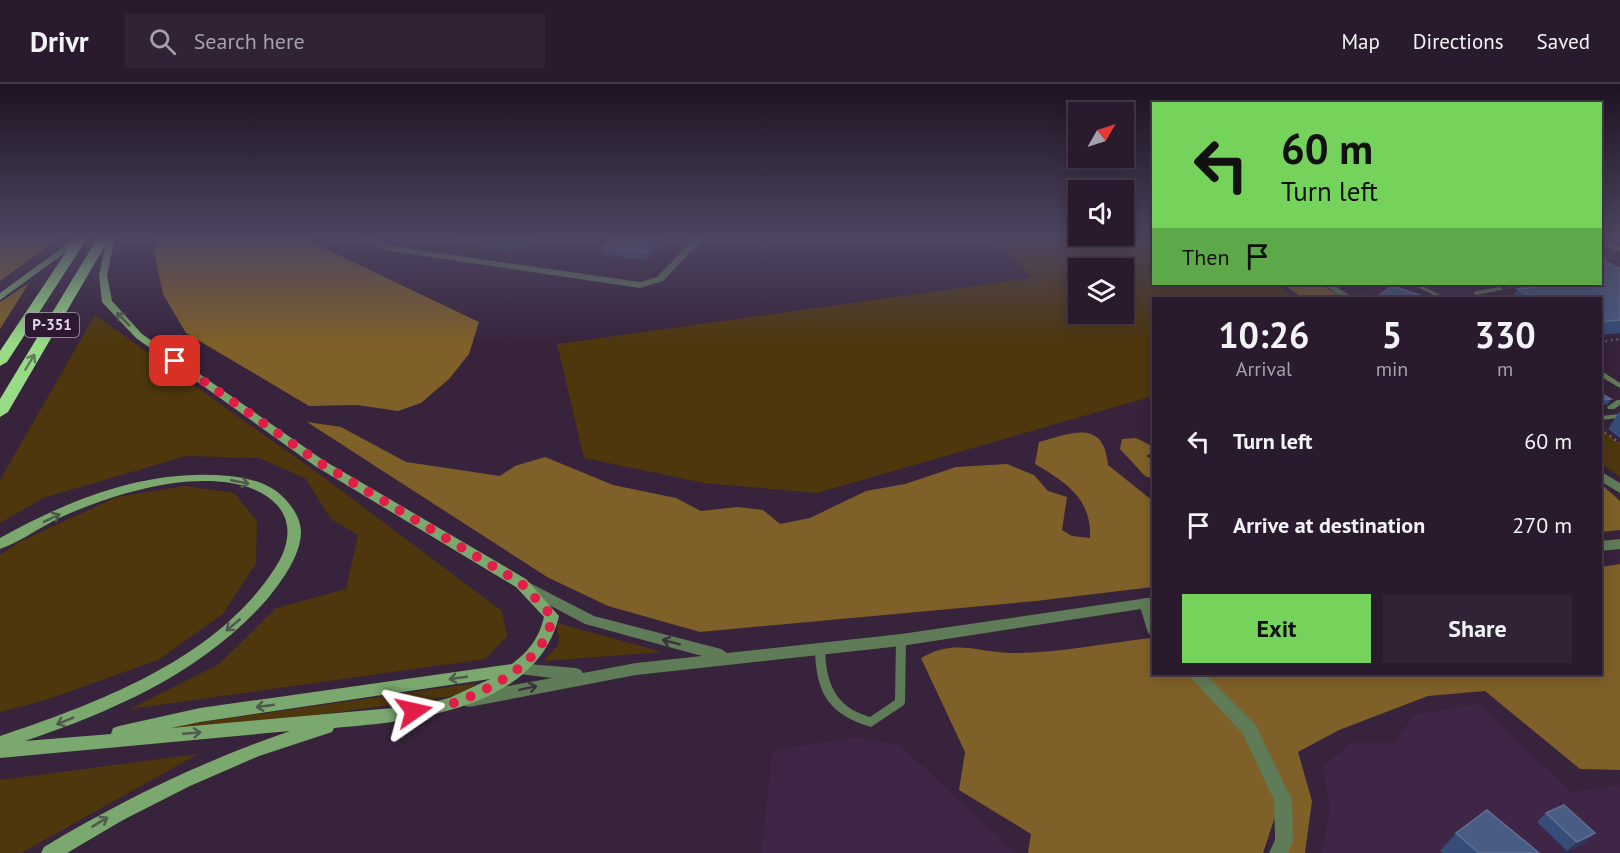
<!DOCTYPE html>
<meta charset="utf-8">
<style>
body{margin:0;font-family:"PT Sans",sans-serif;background:#312335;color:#f1f3f6;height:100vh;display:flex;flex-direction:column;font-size:22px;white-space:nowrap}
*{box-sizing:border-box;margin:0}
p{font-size:20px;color:#a5a1aa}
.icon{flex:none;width:33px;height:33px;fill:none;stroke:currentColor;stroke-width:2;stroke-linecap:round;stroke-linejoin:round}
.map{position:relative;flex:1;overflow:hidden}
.side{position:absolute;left:1152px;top:213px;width:450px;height:378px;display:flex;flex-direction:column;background:#291a2d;border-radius:0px;box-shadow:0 3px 15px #0003,0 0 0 2px #453849}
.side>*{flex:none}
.guide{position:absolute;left:1152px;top:18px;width:450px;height:183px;border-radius:0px;box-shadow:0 3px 15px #0003,0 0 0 2px #453849;background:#75d25b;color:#111;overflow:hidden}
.needle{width:39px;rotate:51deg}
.tools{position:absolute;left:1068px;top:18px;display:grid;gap:12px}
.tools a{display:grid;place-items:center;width:66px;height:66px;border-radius:0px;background:#291a2d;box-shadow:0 3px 15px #0003,0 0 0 2px #453849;font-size:30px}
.pin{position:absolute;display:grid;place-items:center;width:51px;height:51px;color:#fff;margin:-26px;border-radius:12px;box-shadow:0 3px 9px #0006}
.me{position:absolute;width:66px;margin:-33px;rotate:79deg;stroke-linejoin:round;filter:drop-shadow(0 0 4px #0008)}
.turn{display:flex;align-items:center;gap:21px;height:126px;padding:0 30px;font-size:27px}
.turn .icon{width:78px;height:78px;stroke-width:2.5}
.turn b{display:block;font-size:42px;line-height:51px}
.then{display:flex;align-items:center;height:57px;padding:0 30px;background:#0003;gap:12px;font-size:22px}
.eta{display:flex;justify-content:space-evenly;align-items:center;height:102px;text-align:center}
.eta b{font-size:36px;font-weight:700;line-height:42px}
.primary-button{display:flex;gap:12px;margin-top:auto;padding:12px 30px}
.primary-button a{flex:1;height:69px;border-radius:0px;background:#75d25b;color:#111;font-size:24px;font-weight:700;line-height:69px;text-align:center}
.primary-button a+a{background:#312335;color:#f1f3f6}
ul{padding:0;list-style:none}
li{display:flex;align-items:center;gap:18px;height:84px;padding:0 30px}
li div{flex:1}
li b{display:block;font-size:22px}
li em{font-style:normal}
header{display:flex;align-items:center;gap:36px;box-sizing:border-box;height:84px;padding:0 30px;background:#291a2d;border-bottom:2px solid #453849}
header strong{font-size:28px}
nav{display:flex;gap:33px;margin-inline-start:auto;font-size:21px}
.search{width:420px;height:54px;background:#312335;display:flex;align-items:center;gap:15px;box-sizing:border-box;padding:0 21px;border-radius:0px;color:#a5a1aa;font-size:22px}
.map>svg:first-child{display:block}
</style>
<header>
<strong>Drivr</strong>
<div class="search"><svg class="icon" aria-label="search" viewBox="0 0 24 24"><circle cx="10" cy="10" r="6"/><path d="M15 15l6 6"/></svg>Search here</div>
<nav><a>Map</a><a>Directions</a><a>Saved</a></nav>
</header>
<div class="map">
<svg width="1620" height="769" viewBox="0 0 1620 769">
<rect width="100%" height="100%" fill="#37233c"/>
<path fill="#3f2646" d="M1375,200H1462L1483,214H1375Z
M1479,620L1571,708L1620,701V769H1322L1330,725L1323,681L1352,659H1395L1413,631Z
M855,653L900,661L1015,769H761L773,666Z"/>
<path fill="#4e370c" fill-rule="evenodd" d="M995,153H1153L1154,200H1275L1291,211L1286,214H1154L1153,312L817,409L704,399L584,374L557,260L1033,194ZM1124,184V230H1078V184Z
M95,231L322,392L502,527L507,552L485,575L130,625L219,580L276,524L346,505L358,451L331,435L305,394L259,374L186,372L43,414L0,439V396Z
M1600,345L1620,359V393L1601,379Z
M185,402L234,409L257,437L256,479L223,530L158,576L43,617L0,628V471L21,457L117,413Z
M557,539L662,568L544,577L559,560Z
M477,599L460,611C360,625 261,641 161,644Z
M198,670L21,769H0V696Z"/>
<path fill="#7f6028" d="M0,153H61L0,197Z
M159,153H314L313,159L479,238L469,270L449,295L421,319L398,327L357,321L309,322L186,249L163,210L154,168Z
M29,199L0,245V218Z
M1282,200H1321L1343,214H1303Z
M307,338L341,343L406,378L500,392L515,382L545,373L613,401L676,414L701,427L737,423L763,426L780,440L810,434L866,407L905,400L956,383L1007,380L1034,391L1048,407L1067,413L1062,446L1072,452L1090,454C1092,414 1065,398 1035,380L1039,358C1071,349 1104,334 1108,381L1153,417V503L1036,517L700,548L608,522L547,493Z
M1136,354L1152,362L1153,368L1146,372L1153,376V395L1145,392L1120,365L1122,355Z
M1600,399L1620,417V446L1601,448Z
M1620,480V686L1580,685L1485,607L1428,612L1339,646L1298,668L1312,717L1305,769H1286L1292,758L1255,647L1200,590H1600L1601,483Z
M1151,554L1153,557L1154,590H1188L1244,649L1279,721L1263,769H1028L1031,750L959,706L965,668L921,574C956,554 977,569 1014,569C1059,569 1106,559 1151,554Z"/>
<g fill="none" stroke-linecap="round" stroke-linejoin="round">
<path stroke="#77667b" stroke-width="2" stroke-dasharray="1.5 4" stroke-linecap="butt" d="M1603,177L1602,174H1612
M1509,204L1558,200
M1600,258L1620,255"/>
<path stroke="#77667b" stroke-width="3" stroke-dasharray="1.5 4.5" stroke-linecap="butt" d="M1600,345L1620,359"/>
<path fill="#5f7b57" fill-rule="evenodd" d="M1600,155L1620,164V168L1600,159Z
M1411,200H1418L1447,214H1440Z
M1500,203L1503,205L1502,206L1476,211L1473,209L1476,207Z
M1600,286L1620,299V304L1600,292Z
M1617,316H1620V321L1614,325H1608L1607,323Z
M1620,330V334L1600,336V332Z
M901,552L905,553L906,556L905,618L904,621L871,643C828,630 816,609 815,565L816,562L820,561L824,562L825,565C826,599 835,623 870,633L895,616L896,556L897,553Z"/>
<path fill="#5f7b57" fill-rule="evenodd" d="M361,153H371L391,162L640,198L657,193L696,153H705L663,197L640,204L390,167L371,161Z
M1323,200H1332L1354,214H1343Z
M1600,387L1620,399V409L1600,397Z
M1146,514L1151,515L1154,520V551L1149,550L1147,546L1139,519L1141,515Z
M1189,590H1205L1255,640L1289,710L1292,716L1293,757L1288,769H1269L1275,756L1274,716L1243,650L1191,594Z"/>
<path fill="#5f7b57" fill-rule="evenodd" d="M1620,455V465L1600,467V457Z
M524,496L594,532L721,565L727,569L901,550L1154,513V523L901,562L636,591L469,623L463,621L461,616L463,611L469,609L552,594L511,589L508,585L511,581L516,579L576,584L581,586L583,589L636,579L702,572L585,540L519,505L517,501L519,497Z"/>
<path fill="#7aa86e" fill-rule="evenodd" d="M77,153L84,155L0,216V209Z
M107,153H115L107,191L112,217L142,250L323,376L526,495L559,532C537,625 412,638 334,644L332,648L259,672L190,702L123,736L67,769H41L44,763C122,716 203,677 290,647L0,674V652C98,619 217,575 275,484C288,464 294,440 277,421C253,395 207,395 174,399C133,405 94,418 57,435C39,444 18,459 0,465V454C70,415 148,384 229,392C249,394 269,399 283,413C293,423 301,435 301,449C300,472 283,495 269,513C205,587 116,626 25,657L111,650L113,644L119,642L200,624L512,580C529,567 539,554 544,533L516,503L315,382L136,254L102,218L99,191ZM490,595L449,614L415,622L171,644L200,638Z"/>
<path fill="#98db86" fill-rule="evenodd" d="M76,153H88L7,278L0,282V267Z
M98,153H110L8,328L0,333V315Z"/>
</g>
<path fill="#354d78" d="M463,153H533L516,167L465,160Z
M660,162L647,176L603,171L602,163Z
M1620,185V249L1600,251V214H1512L1517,205L1547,201L1545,200H1600Z
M1600,309L1611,315L1608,320L1600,321Z
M1620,327V354L1608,345Z
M1546,729L1586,759L1567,767L1537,738Z
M1456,749L1539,769H1443L1440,767Z"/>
<path fill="#2e365b" d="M523,153H533L516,167L515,159Z
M659,154L660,162L647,176L646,169Z
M1595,749L1586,759L1567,767L1577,758Z"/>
<path fill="#485c84" stroke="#606f94" stroke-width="1.5" d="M464,153H523L515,159Z
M612,153H649L659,154L646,169L602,163Z
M1600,174L1620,185V236L1600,238V214H1534L1517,205L1558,200H1600Z
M1392,202L1429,214H1381L1377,213Z
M1600,309L1611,315L1600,316Z
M1564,721L1595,749L1577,758L1546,729Z
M1487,726L1539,769H1479L1456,749Z"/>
<defs><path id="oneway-shaft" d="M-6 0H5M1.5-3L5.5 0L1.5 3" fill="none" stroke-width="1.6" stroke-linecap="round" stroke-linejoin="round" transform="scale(1.5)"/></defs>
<g stroke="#50594d">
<use href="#oneway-shaft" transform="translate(123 235) rotate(-134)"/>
<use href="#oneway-shaft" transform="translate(240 398) rotate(11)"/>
<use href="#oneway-shaft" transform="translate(52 434) rotate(-26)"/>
<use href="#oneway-shaft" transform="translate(233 541) rotate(140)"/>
<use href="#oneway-shaft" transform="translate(458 594) rotate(172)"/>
<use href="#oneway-shaft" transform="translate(265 622) rotate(172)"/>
<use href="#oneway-shaft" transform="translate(65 637) rotate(158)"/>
<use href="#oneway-shaft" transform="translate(192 649) rotate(-5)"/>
<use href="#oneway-shaft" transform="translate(100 738) rotate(-31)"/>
</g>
<use stroke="#627a5c" href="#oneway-shaft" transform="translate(30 278) rotate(-59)"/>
<g stroke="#3a323b">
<use href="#oneway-shaft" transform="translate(671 558) rotate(-165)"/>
<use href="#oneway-shaft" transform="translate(528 604) rotate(-12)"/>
</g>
<linearGradient id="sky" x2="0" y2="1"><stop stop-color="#1e1321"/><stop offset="0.59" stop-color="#4d4561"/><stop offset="1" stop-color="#4d4561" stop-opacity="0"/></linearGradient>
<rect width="1620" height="261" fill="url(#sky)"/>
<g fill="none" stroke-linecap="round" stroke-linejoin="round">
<path stroke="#e11d48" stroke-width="10" stroke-dasharray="0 18" d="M175,277L320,379L521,499L552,532C548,576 489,607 451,620C440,624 426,625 414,627"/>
</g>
<g text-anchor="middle" stroke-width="4.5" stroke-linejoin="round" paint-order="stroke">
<rect fill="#2d1932" stroke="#ad9eb1" stroke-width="1.5" x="25" y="229" width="54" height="24" rx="4.5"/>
<g font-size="15" font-weight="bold" fill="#e4d7e7">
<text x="52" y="246">Р-351</text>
</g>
</g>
</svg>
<div class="tools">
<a><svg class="needle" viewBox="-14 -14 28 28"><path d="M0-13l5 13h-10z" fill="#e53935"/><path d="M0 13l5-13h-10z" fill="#a5a1aa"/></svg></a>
<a><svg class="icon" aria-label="sound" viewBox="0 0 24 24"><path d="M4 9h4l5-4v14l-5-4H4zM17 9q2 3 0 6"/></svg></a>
<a><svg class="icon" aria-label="layers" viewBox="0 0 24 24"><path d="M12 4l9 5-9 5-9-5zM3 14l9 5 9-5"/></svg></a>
</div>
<div class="pin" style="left:175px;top:277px;background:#d93025"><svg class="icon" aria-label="arrive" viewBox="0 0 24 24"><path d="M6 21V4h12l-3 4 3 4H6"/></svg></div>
<svg class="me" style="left:414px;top:627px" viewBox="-20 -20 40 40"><path d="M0-17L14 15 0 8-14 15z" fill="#e11d48" stroke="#fff" stroke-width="4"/></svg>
<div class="guide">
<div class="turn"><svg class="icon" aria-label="left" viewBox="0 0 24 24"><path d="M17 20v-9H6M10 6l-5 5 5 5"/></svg><div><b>60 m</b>Turn left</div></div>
<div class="then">Then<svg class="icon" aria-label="arrive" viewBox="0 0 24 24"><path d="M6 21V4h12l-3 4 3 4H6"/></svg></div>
</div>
<section class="side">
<div class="eta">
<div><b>10:26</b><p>Arrival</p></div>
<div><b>5</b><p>min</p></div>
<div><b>330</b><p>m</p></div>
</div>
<ul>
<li><svg class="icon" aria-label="left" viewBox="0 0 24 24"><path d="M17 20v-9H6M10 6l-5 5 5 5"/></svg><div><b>Turn left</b></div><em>60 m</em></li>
<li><svg class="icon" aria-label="arrive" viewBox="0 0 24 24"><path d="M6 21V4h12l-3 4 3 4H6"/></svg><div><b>Arrive at destination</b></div><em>270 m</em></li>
</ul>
<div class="primary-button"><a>Exit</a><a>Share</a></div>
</section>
</div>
